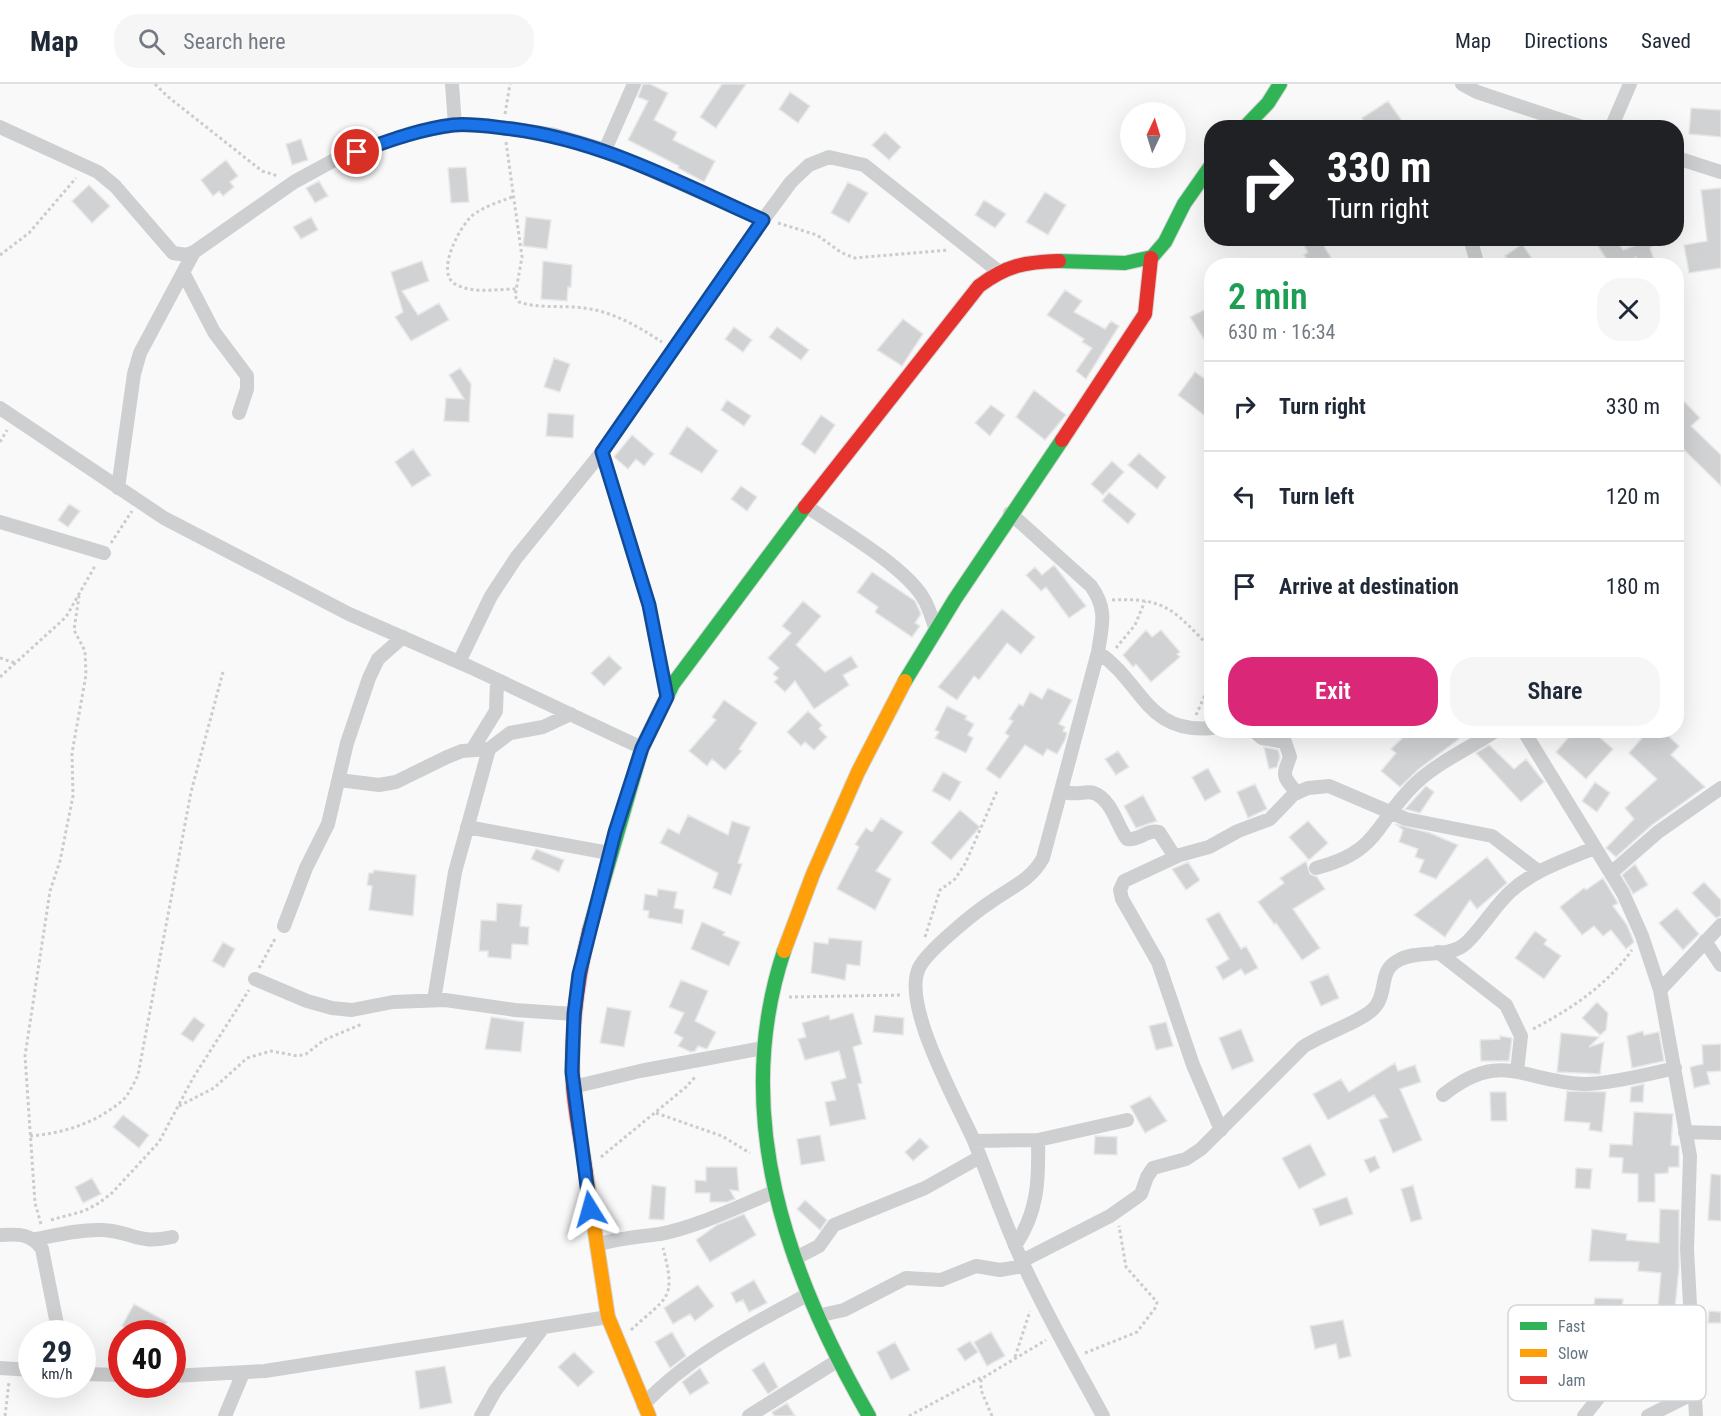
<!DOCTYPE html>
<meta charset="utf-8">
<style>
body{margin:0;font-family:"Roboto Condensed",sans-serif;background:#f6f6f7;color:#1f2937;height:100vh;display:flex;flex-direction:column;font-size:22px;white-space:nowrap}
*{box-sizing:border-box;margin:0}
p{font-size:20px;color:#747a83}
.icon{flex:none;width:33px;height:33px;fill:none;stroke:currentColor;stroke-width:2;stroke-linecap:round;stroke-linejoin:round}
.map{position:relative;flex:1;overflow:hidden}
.details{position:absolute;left:1204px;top:174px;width:480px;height:480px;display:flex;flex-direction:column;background:#fff;border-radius:24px;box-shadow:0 6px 24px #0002}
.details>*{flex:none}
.hud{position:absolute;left:1204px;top:36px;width:480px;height:126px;border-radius:24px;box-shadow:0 6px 24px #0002;background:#202124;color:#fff;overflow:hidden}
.needle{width:39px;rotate:4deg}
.fabs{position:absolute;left:1120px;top:18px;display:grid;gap:12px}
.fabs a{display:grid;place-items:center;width:66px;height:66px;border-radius:50%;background:#fff;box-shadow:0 6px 24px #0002;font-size:30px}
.speed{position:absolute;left:18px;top:1236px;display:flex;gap:12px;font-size:30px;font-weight:700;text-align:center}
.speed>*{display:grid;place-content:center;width:78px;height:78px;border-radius:50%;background:#fff;box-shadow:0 6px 24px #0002;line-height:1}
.speed small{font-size:15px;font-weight:400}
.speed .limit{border:9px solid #d22;background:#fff;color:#111}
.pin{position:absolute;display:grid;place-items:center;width:51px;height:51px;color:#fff;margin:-26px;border:3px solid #fff;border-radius:50%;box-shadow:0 2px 6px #0007}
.me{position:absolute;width:66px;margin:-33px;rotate:352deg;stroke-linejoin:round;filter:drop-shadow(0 0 4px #0008)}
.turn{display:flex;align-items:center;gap:21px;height:126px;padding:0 24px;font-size:27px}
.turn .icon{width:78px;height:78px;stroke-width:2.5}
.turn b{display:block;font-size:42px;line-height:51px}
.round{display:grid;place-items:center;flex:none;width:63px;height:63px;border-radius:24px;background:#f6f6f7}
.overview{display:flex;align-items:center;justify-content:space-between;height:102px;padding:0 24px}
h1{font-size:36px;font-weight:600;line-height:45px;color:#1e9e55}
.cta{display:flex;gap:12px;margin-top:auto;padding:12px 24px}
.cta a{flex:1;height:69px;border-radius:24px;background:#db2777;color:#fff;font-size:24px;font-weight:600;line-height:69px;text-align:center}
.cta a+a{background:#f6f6f7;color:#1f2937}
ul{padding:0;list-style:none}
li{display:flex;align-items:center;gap:18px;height:90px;padding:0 24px;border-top:2px solid #e0e1e3}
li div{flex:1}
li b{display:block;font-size:22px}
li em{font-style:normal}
header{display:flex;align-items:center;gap:36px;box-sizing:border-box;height:84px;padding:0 30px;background:#fff;border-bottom:2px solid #e0e1e3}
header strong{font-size:28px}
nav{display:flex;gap:33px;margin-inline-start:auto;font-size:21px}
.search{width:420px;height:54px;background:#f6f6f7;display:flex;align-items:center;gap:15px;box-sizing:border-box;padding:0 21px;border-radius:24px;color:#747a83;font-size:22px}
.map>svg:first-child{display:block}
</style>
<header>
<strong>Map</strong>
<div class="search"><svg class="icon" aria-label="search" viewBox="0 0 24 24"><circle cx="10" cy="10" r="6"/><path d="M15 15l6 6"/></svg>Search here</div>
<nav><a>Map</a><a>Directions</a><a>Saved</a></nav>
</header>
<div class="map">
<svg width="1721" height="1332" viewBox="0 0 1721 1332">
<rect width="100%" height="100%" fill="#f9f9f9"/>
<path fill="#d0d2d3" stroke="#e8e8e8" stroke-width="1.5" d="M643,0H650L668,9L654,36L677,48L673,56L715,77L704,98L678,84L679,82L628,56L648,17L638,13Z
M722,0H746L716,44L700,33Z
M790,8L810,22L798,39L779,25Z
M1388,17L1407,44H1367L1362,34Z
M1691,24L1721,26V53L1689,50Z
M885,48L901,63L889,76L872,61Z
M301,55L308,76L292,81L286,60Z
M226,76L238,92L230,98L234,103L223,112L219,107L213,112L201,96Z
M466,83L469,118L451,119L448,84Z
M319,97L328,112L315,119L306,104Z
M848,98L868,109L849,139L831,129Z
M89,101L110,122L92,139L72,117Z
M1721,104V184L1689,189L1684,161L1707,157L1701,106Z
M1045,108L1066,121L1048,151L1026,138Z
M984,116L1006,130L995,144L975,131Z
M311,133L318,146L301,155L293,143Z
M526,133L551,136L547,165L523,162Z
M1311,154H1319L1333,177L1325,182H1311L1304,171L1308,168L1303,160Z
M1610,154H1615L1623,166L1655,154L1657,158L1650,164L1656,182H1639L1636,173L1623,182H1611L1598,162Z
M1522,160L1537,182H1513L1505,172Z
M422,177L429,197L402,207L418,231L439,219L449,236L411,257L395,233L403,228L391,188Z
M543,177L572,181L571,203H568L567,217L541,215Z
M1065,206L1082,217L1074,228L1105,245L1111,237L1119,242L1086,295L1076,287L1092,264L1082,258L1084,255L1047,231Z
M1212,222V268L1190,233Z
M903,235L923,250L902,282L877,266Z
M734,243L752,256L743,268L725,255Z
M777,243L809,266L801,276L769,253Z
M554,274L570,280L560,308L544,303Z
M460,284L471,300L469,338L444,337L446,314L464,315L449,291Z
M1195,288L1212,300V321L1204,331L1178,311Z
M1034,306L1066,331L1045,356L1016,333Z
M1677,310L1700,334L1691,342L1721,371V402L1677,359Z
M727,316L751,332L744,342L721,326Z
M991,321L1005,331L990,352L975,339Z
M548,329L574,331L573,354L546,352Z
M821,331L835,341L815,370L801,360Z
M687,342L718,367L702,389L669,370Z
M632,351L654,370L644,382L636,375L628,385L614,373Z
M413,365L431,391L412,403L395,378Z
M1139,369L1166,393L1157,405L1128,381Z
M1112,377L1124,388L1103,411L1091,400Z
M741,402L757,413L747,427L731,415Z
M1109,408L1136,430L1128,440L1102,417Z
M69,420L80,427L68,443L58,436Z
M1054,481L1086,522L1069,534L1046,503L1041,507L1026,491L1035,483L1042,491Z
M872,488L915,517L921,530L915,539L920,542L912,553L875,528L878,523L857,508Z
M803,517L821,532L796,561L825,588L851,572L858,583L843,591L849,601L814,625L795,597L785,608L774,598L778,594L773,590L779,584L768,574L791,549L782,542Z
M1002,525L1035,553L1021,570L1007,559L979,596L974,592L957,616L938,603Z
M1146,546L1152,553L1161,546L1180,568L1177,570L1180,573L1151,598L1136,580L1133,583L1123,571Z
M609,572L622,584L604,602L591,589Z
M1048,604L1072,616L1059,640L1065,643L1063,647L1067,649L1065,656L1057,670L1047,665L1043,672L1025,661L1000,695L986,685L1009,652L1005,649L1013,637L1009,635L1019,620L1023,622L1030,608L1042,615Z
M724,616L757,639L739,665L742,667L725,686L712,675L707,682L689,667L716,636L712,633Z
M947,622L967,632L965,635L974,640L968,651L973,654L966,669L935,654L939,648L935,646Z
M808,627L822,641L819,645L827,653L814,666L805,658L801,662L787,648Z
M1411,646H1451L1459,655L1419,685L1400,703L1381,687L1396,669L1391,665Z
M1575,646H1591L1613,665L1586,695L1556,668Z
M1649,646H1662L1679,662L1671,671L1705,703L1652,741L1616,773L1606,764L1634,735L1625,724L1657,695L1629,669Z
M1489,661L1514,685L1526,675L1544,698L1521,718L1476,669Z
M1264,663L1278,666L1280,673L1277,683L1269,685Z
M1118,667L1129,683L1116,691L1105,675Z
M1208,684L1221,708L1205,717L1192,693Z
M943,688L961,698L950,717L932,707Z
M1595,698L1610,709L1597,728L1582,717Z
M1255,700L1267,725L1248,734L1237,708Z
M1426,702L1434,708L1420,729L1405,725Z
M1143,711L1157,737L1136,744L1124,722Z
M960,726L980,743L951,776L931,759Z
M688,731L728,751L732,737L750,743L738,779L742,780L731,811L713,804L718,789L660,759L668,744L679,750Z
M881,734L903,748L876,787L891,795L875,826L837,805L859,763L855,760L866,744L872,748Z
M1308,737L1328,759L1309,776L1289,753Z
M1395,740L1430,749L1458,761L1436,795L1419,788L1424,776L1415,773L1418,765L1399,758L1403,746Z
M536,765L564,776L559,788L531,775Z
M1487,773L1507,799L1477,825L1470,816L1445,853L1414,831Z
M1306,777L1310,790L1317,793L1325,805L1293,825L1320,864L1302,876L1276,839L1274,840L1258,818L1284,799L1280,794Z
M1188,778L1200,796L1186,806L1172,785Z
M1635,780L1648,801L1633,810L1622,791Z
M374,786L416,791L413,832L369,826L372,802L367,801L369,789H373Z
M1603,794L1618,819L1613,822L1627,841L1634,858L1626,865L1611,846L1603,852L1594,842L1582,851L1560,823L1584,804L1586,806Z
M1704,798L1721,816V832L1716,834L1692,809Z
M658,805L677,808L674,824L684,826L682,840L648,834L649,827L643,826L645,810L657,812Z
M497,819L522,821L520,842L529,843L528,861L512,860L511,875L488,873V867H479L481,836L496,837Z
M1677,824L1699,850L1683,866L1659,839Z
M1219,828L1241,865L1246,862L1258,884L1245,891L1241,885L1223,896L1216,883L1229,875L1206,835Z
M702,838L725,848L723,851L740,858L729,882L691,865Z
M1535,847L1547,856L1544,860L1561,872L1544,895L1515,874Z
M829,854L862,857L860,882L847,880L845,896L811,889L814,858L828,860Z
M223,858L235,865L224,884L212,877Z
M1328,890L1339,914L1321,922L1310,898Z
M681,896L708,907L695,937L716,948L707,965L698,962L695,967L691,968L678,962L683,954L674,949L684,929L669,923Z
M1597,918L1608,929L1606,946L1600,951L1582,934Z
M607,923L631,927L624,963L600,959Z
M853,929L862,960L853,963L862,999L858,1000L866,1035L830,1042L825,1018L836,1016L831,998L846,994L839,967L805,976L798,955L806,953L802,939L829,931L830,936Z
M875,931L904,934L903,951L873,948Z
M194,933L205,941L193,958L181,950Z
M491,933L524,938L521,968L485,965Z
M1166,938L1173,962L1156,966L1149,942Z
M1241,945L1254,977L1232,986L1219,954Z
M1643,947L1644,951L1659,948L1664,977L1632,984L1627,952Z
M1561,949L1599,953L1589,963L1604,958L1600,990L1557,988Z
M1500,952L1512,954L1509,977H1481L1480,956L1500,955Z
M1721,960V987L1707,988L1710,1000L1694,1004L1690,983L1703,980L1702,961Z
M1395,979L1398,987L1415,981L1421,998L1400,1005L1422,1056L1393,1069L1379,1036L1388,1033L1374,1011L1328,1036L1313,1010L1341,995L1349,1008Z
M1644,1000L1643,1018H1630L1631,1003Z
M1567,1007L1606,1008L1602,1048L1589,1046L1590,1039L1564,1037Z
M1490,1008H1506L1507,1037H1491Z
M1150,1012L1167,1037L1145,1049L1130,1022Z
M1634,1028L1673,1030L1671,1061L1679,1062V1083H1669L1668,1089L1655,1090V1118H1638V1090L1622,1089L1623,1074L1609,1073L1610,1060L1632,1061Z
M123,1031L149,1051L139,1064L113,1043Z
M820,1051L825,1077L801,1081L797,1055Z
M1095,1052L1117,1053V1071L1094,1070Z
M920,1054L929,1063L913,1077L905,1068Z
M1310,1060L1326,1091L1299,1105L1282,1074Z
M1375,1072L1380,1084L1370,1089L1364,1076Z
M706,1083H737L739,1107L730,1106L735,1115L727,1118H710V1109H695V1096L706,1097Z
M1576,1084L1592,1085L1590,1105L1575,1104Z
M1711,1090L1721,1091V1137L1708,1136Z
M92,1094L101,1110L83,1119L75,1103Z
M652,1101L666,1103L664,1136L649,1135Z
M1413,1101L1422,1135L1411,1138L1401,1105Z
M1347,1113L1353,1130L1320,1142L1313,1125Z
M805,1116L827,1136L820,1146L797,1125Z
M1660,1125L1679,1126V1184L1674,1234L1657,1233L1661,1189L1638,1187L1639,1178L1589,1177L1592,1145L1627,1150L1626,1156L1659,1159Z
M744,1130L756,1151L710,1178L696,1156L717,1141Z
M754,1196L767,1219L749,1228L743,1216L736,1219L731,1209Z
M698,1201L714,1222L695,1237L690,1230L673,1240L664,1224Z
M1595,1214L1623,1215L1621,1240L1590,1241Z
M134,1220L167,1238L160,1250H136L122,1242Z
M1709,1227L1721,1228V1239H1708Z
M1343,1236L1351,1272L1339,1275L1336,1260L1315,1265L1310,1242Z
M672,1248L686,1272L670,1284L655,1258Z
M991,1248L1005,1272L987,1282L974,1258Z
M970,1257L978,1268L965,1277L957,1265Z
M895,1258L910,1286L891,1296L877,1268Z
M574,1268L594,1288L578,1303L558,1283Z
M764,1278L778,1303L768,1310L752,1286Z
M445,1282L452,1319L420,1325L415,1287Z
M700,1284L709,1299L690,1311L682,1298Z
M787,1319L795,1332H774L772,1328Z"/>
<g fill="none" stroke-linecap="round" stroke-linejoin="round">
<g stroke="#d5d6d7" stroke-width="16">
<path id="fast" d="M1244,44L1268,19L1280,0
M1059,177L1125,179L1152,173L1165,158L1184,120L1212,80
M905,597L955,515L1062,356
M589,847L642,664L673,600L805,423
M784,867C730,1030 787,1190 869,1332"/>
</g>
<g stroke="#d5d6d7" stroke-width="16">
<path id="slow" d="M784,867L813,790L858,688L905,597
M586,1089L608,1233L649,1332"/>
</g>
<g stroke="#d5d6d7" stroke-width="16">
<path id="jam" d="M1062,356L1145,230L1151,174
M805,423L979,202C1007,181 1025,178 1059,177
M586,1089C582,1060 575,1031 573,1002C570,949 577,898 589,847"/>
</g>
<path stroke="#cbcccd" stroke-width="3" stroke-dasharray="3 3" stroke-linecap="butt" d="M155,0L167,12L262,87L278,92
M505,30L510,0
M506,58L522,173L515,212L519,218C539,225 563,221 584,224C614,228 637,242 662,258
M512,113C499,118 486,122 474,130C460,141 435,188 455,200C472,210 497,205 516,205
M778,139L817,151L842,169L855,174L948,166
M0,171L29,149L76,94
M0,358L7,346
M111,459L132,427
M1112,516C1169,513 1175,529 1212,565
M1116,564L1135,541L1145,517
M0,574L15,579
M0,593L66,533L95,482
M1196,631L1205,611L1212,605
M925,853L940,806L955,795L965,780L997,707
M259,884L276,853
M789,913L902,911
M1533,945C1571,925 1606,902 1632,866
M179,1022L214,1004L247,974L271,967L298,972L306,970L324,956L362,940
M656,1029L722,1052L750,1069
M30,1052C65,1049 96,1039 123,1016C129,1010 134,999 138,991L191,708L223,588
M601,1073L686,1003L696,992
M51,1136L84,1127L99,1119L112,1109L159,1058L193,994L249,906
M41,1140L35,1119L25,972L50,807L60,777L73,712L72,669L86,591L85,567L74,546L79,512
M631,1246C667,1212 677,1217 663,1164
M1085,1269L1137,1248L1156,1223L1157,1218L1126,1183L1119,1142
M1015,1273L1030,1227
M5,1332L9,1298
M909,1332L982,1293
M992,1332L981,1306V1295L1046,1256"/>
<path stroke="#cecfd0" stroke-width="14" d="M452,0L455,41
M1462,0L1477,8L1585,44
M0,43L98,88L115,102L173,169L187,171L194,168L294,98L338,74L411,49L455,41L502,43L555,51L605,66L763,136
M1611,44L1630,0
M605,66L634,0
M1677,74L1721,88
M1470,154L1478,182
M184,190L214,248L247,292V305L239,329
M0,324L164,434L349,530L470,583L642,664
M602,368L649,521L667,613
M118,404L134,290L140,269L194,168
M806,422C838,444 901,480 922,512C929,522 932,535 936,546
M1010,429L1091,502C1108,526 1102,541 1098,568L1043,774C1031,796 1012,803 992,817C975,828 927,867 919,884C901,921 958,1020 974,1057C990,1097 1004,1137 1021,1175C1045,1229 1075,1280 1103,1332
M0,438L104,469
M1098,568C1144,600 1146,650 1212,644
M459,578L491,512L516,474L602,368L763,136L791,98L809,81L829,73L864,81L998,187
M1253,646L1262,654L1285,658L1290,673C1282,693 1283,692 1297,709
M1523,646L1623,809L1642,852L1660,906L1690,1072L1687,1165L1696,1332
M472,666L496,627L497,596
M339,696L379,701L396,698L447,673L462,667L489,665L510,649L543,643L571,630
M1062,707C1076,713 1084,706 1094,709C1112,716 1117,742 1127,755C1139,757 1147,745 1159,748L1175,773
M467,743L609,769
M1316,784C1380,768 1374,740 1415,700C1438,678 1470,664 1497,646
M1611,789L1658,748L1721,704
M284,842L306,784L328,740L347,659L369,594L378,575L403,553
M1705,857L1721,881
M1438,868L1506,921L1521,952L1517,987
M255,895L307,917L332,924L352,926L393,918L445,916L515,926L574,930
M1660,906L1721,841
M434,916L455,788L489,665
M573,1003L640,987L763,964
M1443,1011C1502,964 1522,998 1584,1000C1609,1000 1650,990 1675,984
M1221,1046L1193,981L1158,878L1122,815L1120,806L1124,797L1180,771L1209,763L1238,747L1270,735L1294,710L1308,704L1329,702L1406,735L1492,752L1538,787
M1685,1048L1721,1049
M974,1057L1038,1056L1127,1036
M0,1151C18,1150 31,1149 42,1165L59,1250
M36,1155C57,1151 80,1145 102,1146C132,1147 137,1161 172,1153
M596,1161C618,1154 637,1153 660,1150C697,1143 739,1122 774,1108
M1015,1162C1038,1128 1039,1096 1038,1056
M794,1175L819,1162L834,1141L925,1104L980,1073
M1022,1177L1110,1132L1137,1113L1141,1110L1147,1093L1153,1084L1186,1075L1201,1065L1303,963C1322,950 1364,937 1375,923C1388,908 1378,886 1399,876C1418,865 1447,875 1465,860C1479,848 1494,823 1510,808C1534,786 1565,776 1594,764
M817,1232L844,1226L906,1194L941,1196L976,1182L1000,1186L1024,1182
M1575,1250H1616L1662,1244L1682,1245
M0,1284L32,1286
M82,1290L122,1291
M172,1292L265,1287L608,1233
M643,1321C689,1272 749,1242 807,1211
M225,1332L243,1289
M481,1332L495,1307L542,1245
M749,1332L837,1277
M1584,1332L1600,1312L1690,1237
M1648,1332L1694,1309"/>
<use href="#fast" stroke="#30b455" stroke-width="14"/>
<use href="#slow" stroke="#ff9f0a" stroke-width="14"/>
<use href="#jam" stroke="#e5322d" stroke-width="14"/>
</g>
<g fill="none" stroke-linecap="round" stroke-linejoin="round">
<g stroke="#114b97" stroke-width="15">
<path id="route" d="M357,68C388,57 420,45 453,41C472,39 493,43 512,45C603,57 680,99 763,136L602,368L649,521L667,613L642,664L615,748L579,890L574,930L572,988L590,1125"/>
</g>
<use href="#route" stroke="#1a73e8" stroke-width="10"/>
</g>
<rect x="1508" y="1221" width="198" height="96" rx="9" fill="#fff" stroke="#d1d6da" stroke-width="1.5"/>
<rect x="1520" y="1238" width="27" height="8" fill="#30b455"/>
<rect x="1520" y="1265" width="27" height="8" fill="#ff9f0a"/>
<rect x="1520" y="1292" width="27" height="8" fill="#e5322d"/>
<g font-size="16" fill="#657683">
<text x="1558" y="1248">Fast</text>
<text x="1558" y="1275">Slow</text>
<text x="1558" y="1302">Jam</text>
</g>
</svg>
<div class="fabs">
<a><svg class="needle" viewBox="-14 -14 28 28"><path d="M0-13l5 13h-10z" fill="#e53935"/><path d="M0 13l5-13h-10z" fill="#747a83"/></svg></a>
</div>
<div class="speed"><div>29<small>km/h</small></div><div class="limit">40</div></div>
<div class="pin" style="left:357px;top:68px;background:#d93025"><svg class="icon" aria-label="arrive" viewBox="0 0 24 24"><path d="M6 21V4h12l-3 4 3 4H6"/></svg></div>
<svg class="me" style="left:590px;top:1125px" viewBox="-20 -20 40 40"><path d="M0-17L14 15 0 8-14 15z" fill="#1a73e8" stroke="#fff" stroke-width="4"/></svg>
<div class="hud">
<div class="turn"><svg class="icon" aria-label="right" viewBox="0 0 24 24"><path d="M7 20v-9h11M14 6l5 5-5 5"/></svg><div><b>330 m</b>Turn right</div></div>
</div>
<section class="details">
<div class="overview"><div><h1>2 min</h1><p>630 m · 16:34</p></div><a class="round"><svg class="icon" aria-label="close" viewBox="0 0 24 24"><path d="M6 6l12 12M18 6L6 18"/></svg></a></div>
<ul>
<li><svg class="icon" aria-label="right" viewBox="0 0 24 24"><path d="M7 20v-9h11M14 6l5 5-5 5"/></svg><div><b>Turn right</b></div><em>330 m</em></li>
<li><svg class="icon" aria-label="left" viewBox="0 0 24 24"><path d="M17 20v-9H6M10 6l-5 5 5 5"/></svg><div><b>Turn left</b></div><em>120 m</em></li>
<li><svg class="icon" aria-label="arrive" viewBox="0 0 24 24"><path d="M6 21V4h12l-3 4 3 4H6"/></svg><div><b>Arrive at destination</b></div><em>180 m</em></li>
</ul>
<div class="cta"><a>Exit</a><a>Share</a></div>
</section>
</div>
